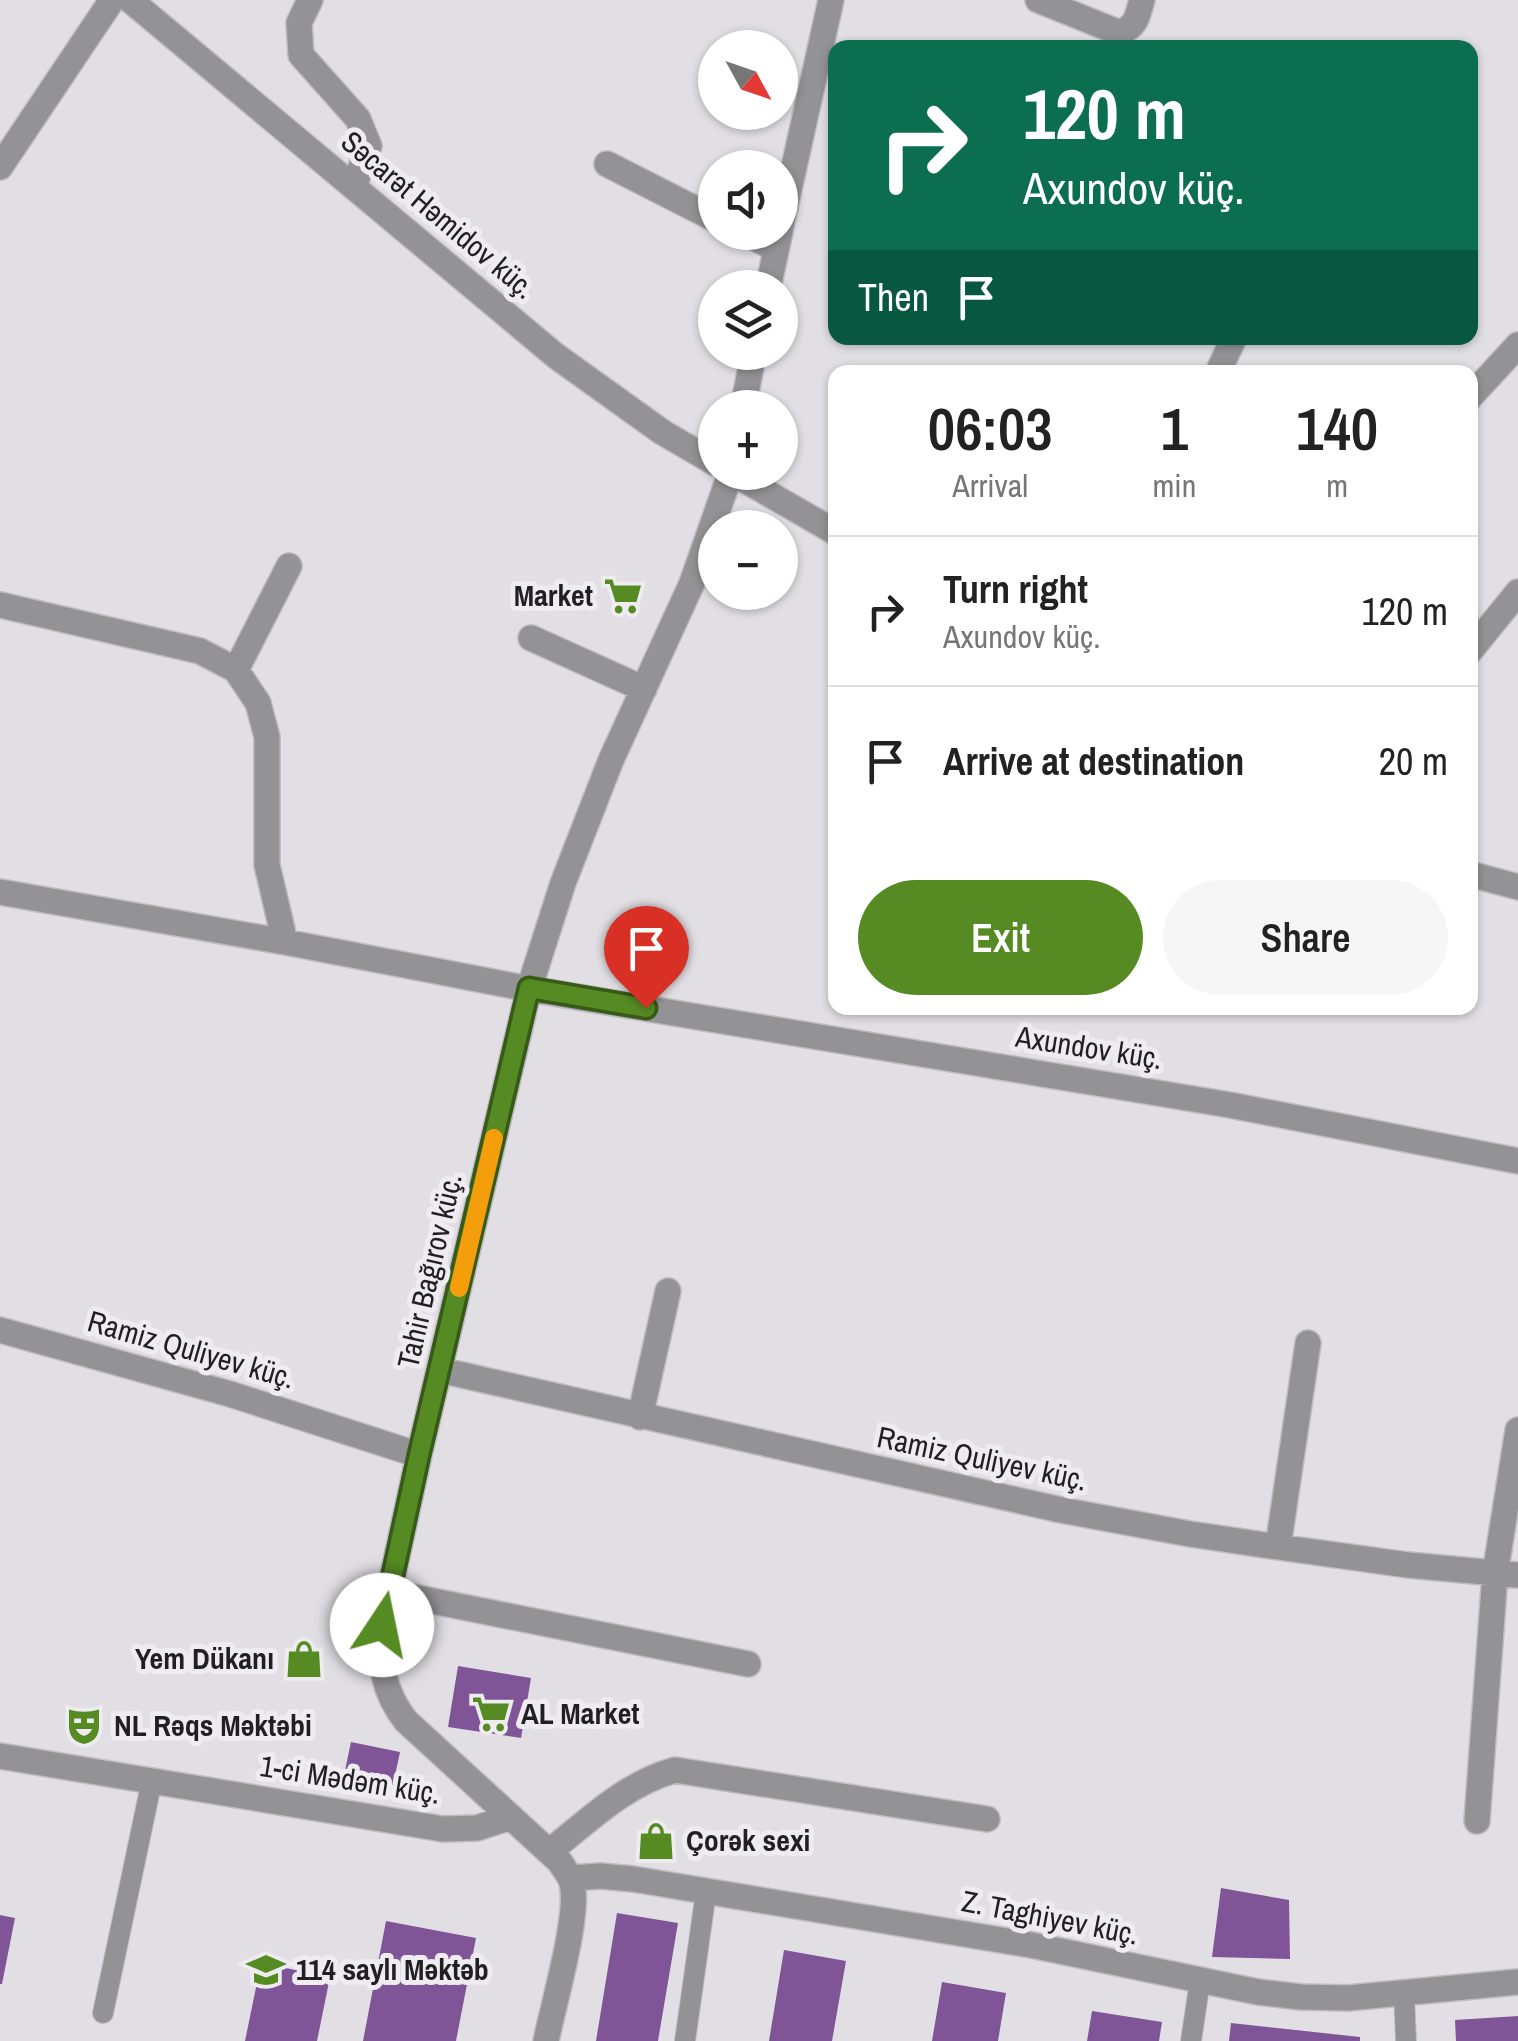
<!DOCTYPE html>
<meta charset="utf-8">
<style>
body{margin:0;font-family:"Archivo Narrow",sans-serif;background:#f6f6f6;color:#222;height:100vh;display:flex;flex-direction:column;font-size:38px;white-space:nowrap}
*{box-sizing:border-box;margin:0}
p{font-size:32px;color:#767676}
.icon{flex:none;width:55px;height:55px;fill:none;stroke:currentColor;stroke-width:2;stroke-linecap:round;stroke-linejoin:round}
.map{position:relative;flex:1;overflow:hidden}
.sheet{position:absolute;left:828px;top:365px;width:650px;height:650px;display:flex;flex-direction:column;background:#fff;border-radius:20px;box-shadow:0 2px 8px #0004}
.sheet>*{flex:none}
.hud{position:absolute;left:828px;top:40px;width:650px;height:305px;border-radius:20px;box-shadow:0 2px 8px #0004;background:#0b6e4f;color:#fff;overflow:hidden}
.needle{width:65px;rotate:130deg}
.tools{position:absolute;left:698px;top:30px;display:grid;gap:20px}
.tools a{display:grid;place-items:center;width:100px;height:100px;border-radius:50%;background:#fff;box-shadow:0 2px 8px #0004;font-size:50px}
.pin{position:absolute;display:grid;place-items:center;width:85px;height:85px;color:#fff;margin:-102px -42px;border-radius:50% 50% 50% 0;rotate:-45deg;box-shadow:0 0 10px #0007}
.pin .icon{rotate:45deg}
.me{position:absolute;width:110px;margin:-55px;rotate:11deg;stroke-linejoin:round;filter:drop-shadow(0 0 8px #0008)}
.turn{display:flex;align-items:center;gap:35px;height:210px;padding:0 30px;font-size:45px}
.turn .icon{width:130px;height:130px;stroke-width:2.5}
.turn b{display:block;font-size:70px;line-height:85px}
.then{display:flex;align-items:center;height:95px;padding:0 30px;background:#0003;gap:20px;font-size:38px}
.eta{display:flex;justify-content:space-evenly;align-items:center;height:170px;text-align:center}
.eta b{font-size:60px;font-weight:600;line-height:70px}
.action{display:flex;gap:20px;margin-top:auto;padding:20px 30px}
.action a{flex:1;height:115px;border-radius:60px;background:#568b23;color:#fff;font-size:40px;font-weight:600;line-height:115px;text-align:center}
.action a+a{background:#f6f6f6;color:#222}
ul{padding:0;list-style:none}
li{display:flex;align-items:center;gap:30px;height:150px;padding:0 30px;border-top:2px solid #e0e0e0}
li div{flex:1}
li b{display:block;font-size:38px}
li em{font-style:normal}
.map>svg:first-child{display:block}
</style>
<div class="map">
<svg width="1518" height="2041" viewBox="0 0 1518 2041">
<rect width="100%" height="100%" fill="#e2dfe4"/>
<path fill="#805597" d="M458,1666L531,1678L521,1738L448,1727Z
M351,1742L400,1752L393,1785L344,1775Z
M1221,1888L1289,1900L1290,1959L1212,1957Z
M617,1913L678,1923L658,2041H596Z
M0,1915L15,1918L2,1984H0Z
M386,1921L476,1938L456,2041H363Z
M784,1950L846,1961L832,2041H769Z
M261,1963L330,1977L317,2041H245Z
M942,1982L1006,1993L998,2041H932Z
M1092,2011L1162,2022L1159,2041H1087Z
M1518,2016V2041H1456L1455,2020Z
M1231,2023L1360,2037V2041H1229Z"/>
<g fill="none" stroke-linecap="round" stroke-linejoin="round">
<g stroke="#bfbcc1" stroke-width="22">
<path id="lane" d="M1404,1994L1406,2041
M103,2013L152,1780
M685,2041L706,1892
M1191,2041L1200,1981"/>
</g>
<g stroke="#bfbcc1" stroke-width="28">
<path id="street" d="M130,0L556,356L662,432L715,463
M310,0L299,23L301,55L358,119L369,146L354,186
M1038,0L1120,33C1137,25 1137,17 1142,0
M607,164L715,219
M0,167L112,0
M780,230L831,0
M743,232L776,249
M768,288L780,232
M1218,372L1234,338
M1470,397L1518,345
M743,408L754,352
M731,472L835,532
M0,605L200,651L236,670L258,703L267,737V865L285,942
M531,638L644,689
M1470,651L1518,592
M236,670L289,566
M1470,874L1518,887
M0,892L285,942L529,989L1230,1105L1518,1161
M0,1330L230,1394L419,1455
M440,1370L1061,1510L1190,1534L1278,1547L1408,1565L1518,1575
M640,1417L668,1291
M1278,1547L1308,1343
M388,1592L748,1664
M0,1756L443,1829L477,1828L511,1817
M1477,1821L1495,1574L1518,1430
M549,1852C589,1820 625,1784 675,1770L987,1819
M571,1878L600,1876L633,1879L1031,1945L1258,1992L1301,1997L1348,1998L1518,1982
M546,2041C553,2006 580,1914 572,1883C570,1875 564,1869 560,1862L406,1721C383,1692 379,1662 382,1625L419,1455L529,989L563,883L611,760L692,583L731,472"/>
</g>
<use href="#lane" stroke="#939294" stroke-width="20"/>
<use href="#street" stroke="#939294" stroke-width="25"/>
</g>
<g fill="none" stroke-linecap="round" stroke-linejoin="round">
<g stroke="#385a17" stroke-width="25">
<path id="route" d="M382,1625L419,1455L529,988L646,1008"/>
</g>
<use href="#route" stroke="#568b23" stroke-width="18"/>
<path stroke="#f59e0b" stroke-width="18" d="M459,1288L494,1138"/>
</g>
<defs>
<g id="supermarket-bare" transform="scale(3)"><path d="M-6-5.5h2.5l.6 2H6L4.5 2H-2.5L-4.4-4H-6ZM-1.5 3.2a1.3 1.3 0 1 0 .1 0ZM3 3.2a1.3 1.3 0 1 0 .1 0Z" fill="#568b23" stroke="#efecf1" stroke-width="2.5" paint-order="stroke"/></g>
<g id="shop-bare" transform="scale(3)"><path d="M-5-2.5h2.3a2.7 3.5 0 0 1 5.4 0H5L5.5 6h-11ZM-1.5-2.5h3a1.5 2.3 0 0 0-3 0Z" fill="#568b23" stroke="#efecf1" stroke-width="2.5" paint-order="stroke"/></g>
<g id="theatre-bare" transform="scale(3)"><path d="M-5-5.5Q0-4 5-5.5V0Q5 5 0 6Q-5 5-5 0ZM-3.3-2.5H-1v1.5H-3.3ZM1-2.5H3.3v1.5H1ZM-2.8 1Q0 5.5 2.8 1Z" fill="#568b23" stroke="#efecf1" stroke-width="2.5" paint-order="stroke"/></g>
<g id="school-bare" transform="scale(3)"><path d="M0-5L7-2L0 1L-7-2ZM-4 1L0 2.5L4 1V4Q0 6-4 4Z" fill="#568b23" stroke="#efecf1" stroke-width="2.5" paint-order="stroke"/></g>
</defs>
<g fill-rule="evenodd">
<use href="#supermarket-bare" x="623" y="596"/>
<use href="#shop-bare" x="304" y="1659"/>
<use href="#supermarket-bare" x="491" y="1714"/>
<use href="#theatre-bare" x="84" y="1726"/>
<use href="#shop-bare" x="656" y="1841"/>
<use href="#school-bare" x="266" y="1970"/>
</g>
<g text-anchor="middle" stroke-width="10" stroke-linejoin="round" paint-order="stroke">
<g font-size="30" fill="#201f21" stroke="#efecf1">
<text transform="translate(438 215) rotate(40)" y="10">Səcarət Həmidov küç.</text>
<text transform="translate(1089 1048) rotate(9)" y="10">Axundov küç.</text>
<text transform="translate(430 1271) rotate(-77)" y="10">Tahir Bağırov küç.</text>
<text transform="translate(191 1350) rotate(16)" y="10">Ramiz Quliyev küç.</text>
<text transform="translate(982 1459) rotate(12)" y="10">Ramiz Quliyev küç.</text>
<text transform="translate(350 1780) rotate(9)" y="10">1-ci Mədəm küç.</text>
<text transform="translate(1050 1918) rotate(11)" y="10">Z. Taghiyev küç.</text>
</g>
<g font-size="30" font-weight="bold" fill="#201f21" stroke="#efecf1" text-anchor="start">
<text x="593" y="606" text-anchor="end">Market</text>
<text x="274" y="1669" text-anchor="end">Yem Dükanı</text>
<text x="521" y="1724">AL Market</text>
<text x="114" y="1736">NL Rəqs Məktəbi</text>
<text x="686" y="1851">Çorək sexi</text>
<text x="296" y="1980">114 saylı Məktəb</text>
</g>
</g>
</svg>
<div class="tools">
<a><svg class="needle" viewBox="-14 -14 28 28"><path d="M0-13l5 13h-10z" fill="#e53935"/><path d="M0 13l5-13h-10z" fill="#767676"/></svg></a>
<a><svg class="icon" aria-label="sound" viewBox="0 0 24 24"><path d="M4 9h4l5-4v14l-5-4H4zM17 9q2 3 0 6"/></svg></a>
<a><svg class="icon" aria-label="layers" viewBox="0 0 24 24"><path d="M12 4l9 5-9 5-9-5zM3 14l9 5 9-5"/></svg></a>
<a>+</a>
<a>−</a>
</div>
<div class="pin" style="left:646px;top:1008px;background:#d93025"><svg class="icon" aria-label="arrive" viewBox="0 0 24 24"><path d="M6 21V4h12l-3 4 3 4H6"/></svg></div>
<svg class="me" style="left:382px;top:1625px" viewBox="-20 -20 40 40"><circle r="19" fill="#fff"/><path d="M0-13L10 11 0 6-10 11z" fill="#568b23"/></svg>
<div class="hud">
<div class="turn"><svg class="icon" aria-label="right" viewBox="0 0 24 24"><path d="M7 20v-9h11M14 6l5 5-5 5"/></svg><div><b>120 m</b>Axundov küç.</div></div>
<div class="then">Then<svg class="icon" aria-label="arrive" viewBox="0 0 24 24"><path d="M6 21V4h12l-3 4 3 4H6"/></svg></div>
</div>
<section class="sheet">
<div class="eta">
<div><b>06:03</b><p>Arrival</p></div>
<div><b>1</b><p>min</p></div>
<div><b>140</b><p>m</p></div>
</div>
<ul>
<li><svg class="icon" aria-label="right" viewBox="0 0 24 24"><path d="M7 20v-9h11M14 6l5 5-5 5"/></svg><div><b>Turn right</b><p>Axundov küç.</p></div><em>120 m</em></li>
<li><svg class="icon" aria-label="arrive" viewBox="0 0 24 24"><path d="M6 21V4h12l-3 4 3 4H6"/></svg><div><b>Arrive at destination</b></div><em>20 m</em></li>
</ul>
<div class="action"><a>Exit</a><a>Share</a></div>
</section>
</div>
